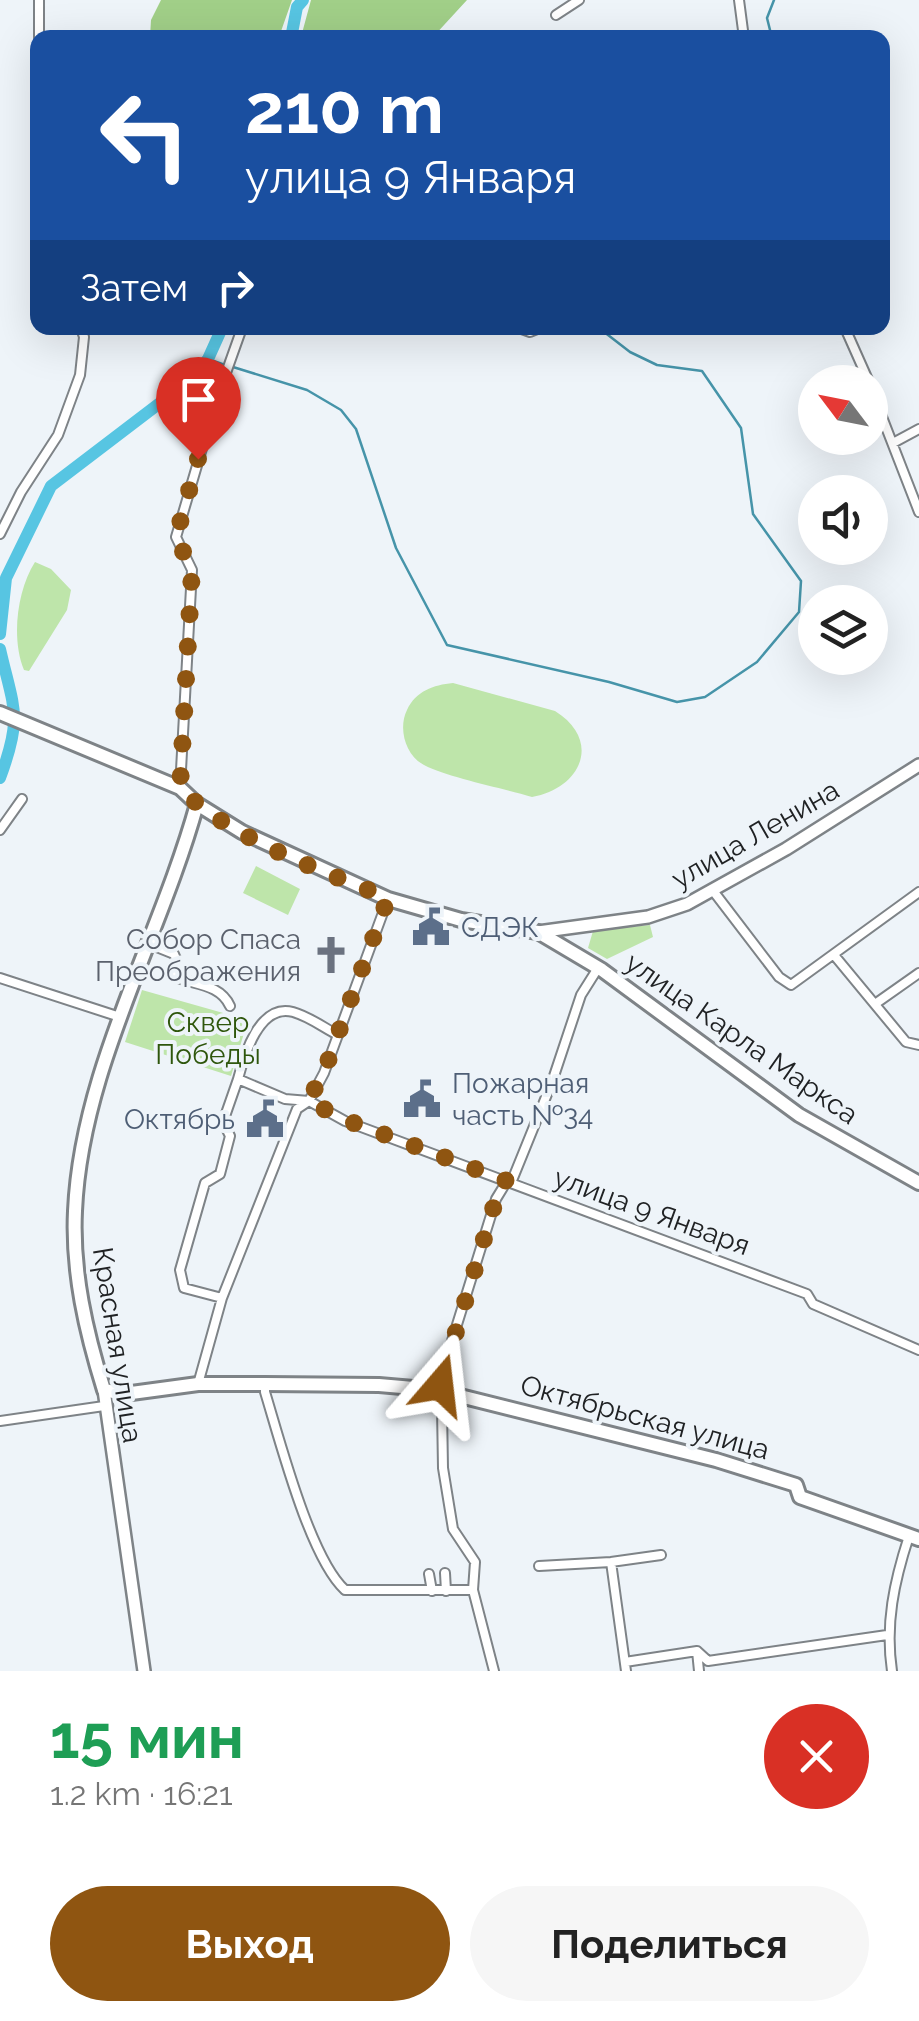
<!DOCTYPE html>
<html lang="ru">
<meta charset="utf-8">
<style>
body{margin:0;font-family:Raleway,sans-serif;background:#f6f6f6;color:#222;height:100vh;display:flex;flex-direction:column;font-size:38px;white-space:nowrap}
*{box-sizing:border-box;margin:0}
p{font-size:32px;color:#767676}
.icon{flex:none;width:55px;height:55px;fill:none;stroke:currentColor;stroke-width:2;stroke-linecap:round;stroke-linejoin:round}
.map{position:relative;height:1671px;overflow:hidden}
.drawer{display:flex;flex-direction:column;background:#fff;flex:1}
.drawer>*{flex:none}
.banner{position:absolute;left:30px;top:30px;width:860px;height:305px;border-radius:20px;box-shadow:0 10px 40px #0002;background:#1a4fa0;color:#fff;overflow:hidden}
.needle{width:65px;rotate:302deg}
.buttons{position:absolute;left:798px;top:365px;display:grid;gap:20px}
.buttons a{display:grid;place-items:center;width:90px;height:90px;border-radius:50%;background:#fff;box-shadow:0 10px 40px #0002;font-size:50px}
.pin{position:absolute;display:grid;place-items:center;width:85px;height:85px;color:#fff;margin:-102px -42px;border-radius:50% 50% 50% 0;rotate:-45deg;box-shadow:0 0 10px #0007}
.pin .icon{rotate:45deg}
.me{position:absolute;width:110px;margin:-55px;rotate:17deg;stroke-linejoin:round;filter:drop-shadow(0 0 8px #0008)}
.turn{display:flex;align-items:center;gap:35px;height:210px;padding:0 50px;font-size:45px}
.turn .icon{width:130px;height:130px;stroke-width:2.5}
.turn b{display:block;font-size:70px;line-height:85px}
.then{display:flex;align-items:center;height:95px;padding:0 50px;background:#0003;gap:20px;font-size:38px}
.round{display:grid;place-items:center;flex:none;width:105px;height:105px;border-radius:52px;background:#f6f6f6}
.head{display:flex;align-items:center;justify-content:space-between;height:170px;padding:0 50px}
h1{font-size:60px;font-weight:700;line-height:75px;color:#1e9e55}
.action{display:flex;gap:20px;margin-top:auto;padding:20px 50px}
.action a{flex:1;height:115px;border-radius:60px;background:#8f5511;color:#fff;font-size:40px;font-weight:700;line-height:115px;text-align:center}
.action a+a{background:#f6f6f6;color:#222}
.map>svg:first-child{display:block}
</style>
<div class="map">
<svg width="919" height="1671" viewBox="0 0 919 1671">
<rect width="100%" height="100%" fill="#eef4f9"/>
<path fill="#bee5aa" d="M35,562L51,569L71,590L67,610L29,671L24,670C11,639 17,590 35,562Z
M453,683L555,711C602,740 582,788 532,797C503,788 449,778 424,765C405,755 398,728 407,710C416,691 433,685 453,683Z
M256,866L300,889L288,915L243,893Z
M650,925L653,937L607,959L588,948L593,931Z
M142,990L248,1020L231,1076L125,1042Z"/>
<path fill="#a1cf88" d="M161,0H292L279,37H150L151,20Z
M311,0H467L433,37H301Z"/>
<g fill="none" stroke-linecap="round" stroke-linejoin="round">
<path stroke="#4694a9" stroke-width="2.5" d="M772,38L767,18L774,0
M208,359L225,365
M233,367L307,390L341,410L356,429L396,548L447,645L609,682L677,702L705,697L757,662L799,612L801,581L753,514L741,428L702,371L657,365L630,352L599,328"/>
<path stroke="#57c5e2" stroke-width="12" d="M291,38L297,7L303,0
M0,634L6,578L51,486L194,377L208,359L222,328
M0,649C14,710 23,716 0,778"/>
<g stroke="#7e8387" stroke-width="12">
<path id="street" d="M39,0V38
M739,0L744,38
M556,15L579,0
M519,328L530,332L540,328
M845,328L869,382
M870,386L919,512
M893,443L919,429
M0,534L21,492L58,435L80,375L84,337L81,328
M180,788L192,570L176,537L216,401L242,328
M0,830L22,799
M714,892L779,977L791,985L919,892
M149,944L174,954L177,961L175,977C195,985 220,984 230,1006
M834,955L906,1042L919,1045
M0,978L120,1017
M875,1004L919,973
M336,1034C323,1027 308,1016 293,1012C259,1003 244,1056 238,1079L285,1099L309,1101L345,1121L807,1294L813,1304L919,1350
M511,1183L552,1082L581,995L598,968
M222,1298L184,1288L180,1270L205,1183L220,1174L230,1136L223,1122L238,1079
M198,1384L222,1298L297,1109L309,1101L324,1073L388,899
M265,1384V1392C280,1441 310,1558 345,1590H473
M437,1389L496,1199L507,1181
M446,1391L442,1409L443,1468L453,1529L475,1562L473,1590L494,1671
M0,1421L104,1406
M611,1562L626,1671
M539,1566L611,1562L661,1555
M445,1573L446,1591
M429,1574L432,1591
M697,1651L699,1671
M625,1662L697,1651L708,1661L887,1635
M892,1671C885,1624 894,1582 909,1536"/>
</g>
<g stroke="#7e8387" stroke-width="16">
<path id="secondary" d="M538,932L648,917L687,904L786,849L919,765
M104,1390L144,1671"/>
</g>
<g stroke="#7e8387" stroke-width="18">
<path id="primary" d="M0,713L180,788L197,804L242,832L388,899L461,920L538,932L602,970L799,1115L919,1183
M197,804C160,938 81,1070 75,1211C72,1272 86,1332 104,1390L124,1394L198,1384H265L379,1385L436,1390L716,1460L796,1485L800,1497L919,1539"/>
</g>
<use href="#street" stroke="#fff" stroke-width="8"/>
<use href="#secondary" stroke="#fff" stroke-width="11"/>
<use href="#primary" stroke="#fff" stroke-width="12"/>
</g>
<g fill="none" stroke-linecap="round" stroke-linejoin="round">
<path stroke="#8f5511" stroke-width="18" stroke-dasharray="0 32.4" d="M198,459L176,537L192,570L180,788C232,840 321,870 388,898L324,1072L308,1101L346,1120L507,1181L496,1199L440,1385"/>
</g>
<defs>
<g id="civic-bare" transform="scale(3)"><path d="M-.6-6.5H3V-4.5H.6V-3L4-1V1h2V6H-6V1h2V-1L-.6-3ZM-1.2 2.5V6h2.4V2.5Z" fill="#5c6f8a" stroke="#eef4f9" stroke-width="2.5" paint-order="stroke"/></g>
<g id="church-bare" transform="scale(3)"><path d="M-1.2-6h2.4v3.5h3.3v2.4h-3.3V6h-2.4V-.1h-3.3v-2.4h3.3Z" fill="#6b7280" stroke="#eef4f9" stroke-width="2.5" paint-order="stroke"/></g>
</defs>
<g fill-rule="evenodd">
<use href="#civic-bare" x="431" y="927"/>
<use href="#church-bare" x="331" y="955"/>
<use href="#civic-bare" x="422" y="1099"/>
<use href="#civic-bare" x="265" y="1119"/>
</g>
<g text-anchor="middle" stroke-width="8" stroke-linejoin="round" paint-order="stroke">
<g font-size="28" fill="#202224" stroke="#eef4f9">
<text transform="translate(755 834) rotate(-30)" y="10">улица Ленина</text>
<text transform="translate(742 1038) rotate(35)" y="10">улица Карла Маркса</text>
<text transform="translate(652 1211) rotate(20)" y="10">улица 9 Января</text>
<text transform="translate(118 1345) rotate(81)" y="10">Красная улица</text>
<text transform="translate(645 1417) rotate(15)" y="10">Октябрьская улица</text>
</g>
<g font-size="28" fill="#4e5e75" stroke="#eef4f9" text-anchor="start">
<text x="461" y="937">СДЭК</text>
<text x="452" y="1093">Пожарная<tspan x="452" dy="32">часть №34</tspan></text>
<text x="235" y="1129" text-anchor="end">Октябрь</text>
</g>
<g font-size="28" fill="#5b616d" stroke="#eef4f9" text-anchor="end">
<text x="301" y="949">Собор Спаса<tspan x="301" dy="32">Преображения</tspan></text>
</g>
<g font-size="28" fill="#2e560c" stroke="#eef4f9">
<text x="208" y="1032">Сквер<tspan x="208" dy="32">Победы</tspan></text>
</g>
</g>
</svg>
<div class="buttons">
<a><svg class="needle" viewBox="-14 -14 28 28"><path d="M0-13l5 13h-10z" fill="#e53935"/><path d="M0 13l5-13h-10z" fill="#767676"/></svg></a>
<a><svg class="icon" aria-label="sound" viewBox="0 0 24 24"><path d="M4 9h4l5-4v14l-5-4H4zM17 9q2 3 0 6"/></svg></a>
<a><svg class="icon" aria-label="layers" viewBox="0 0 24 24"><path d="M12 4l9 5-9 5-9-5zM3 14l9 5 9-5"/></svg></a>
</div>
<div class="pin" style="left:198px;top:459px;background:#d93025"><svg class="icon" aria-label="arrive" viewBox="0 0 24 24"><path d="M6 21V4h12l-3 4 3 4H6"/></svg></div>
<svg class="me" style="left:440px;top:1385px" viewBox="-20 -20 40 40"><path d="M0-17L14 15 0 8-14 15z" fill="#8f5511" stroke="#fff" stroke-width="4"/></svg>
<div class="banner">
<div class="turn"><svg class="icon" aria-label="left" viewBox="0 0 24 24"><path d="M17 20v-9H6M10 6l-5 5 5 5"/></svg><div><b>210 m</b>улица 9 Января</div></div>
<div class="then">Затем<svg class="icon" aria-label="right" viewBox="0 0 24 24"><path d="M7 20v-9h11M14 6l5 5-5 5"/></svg></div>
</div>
</div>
<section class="drawer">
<div class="head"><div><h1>15 мин</h1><p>1.2 km · 16:21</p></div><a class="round" style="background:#d93025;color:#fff"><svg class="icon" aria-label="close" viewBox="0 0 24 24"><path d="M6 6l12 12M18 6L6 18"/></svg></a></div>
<div class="action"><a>Выход</a><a>Поделиться</a></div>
</section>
